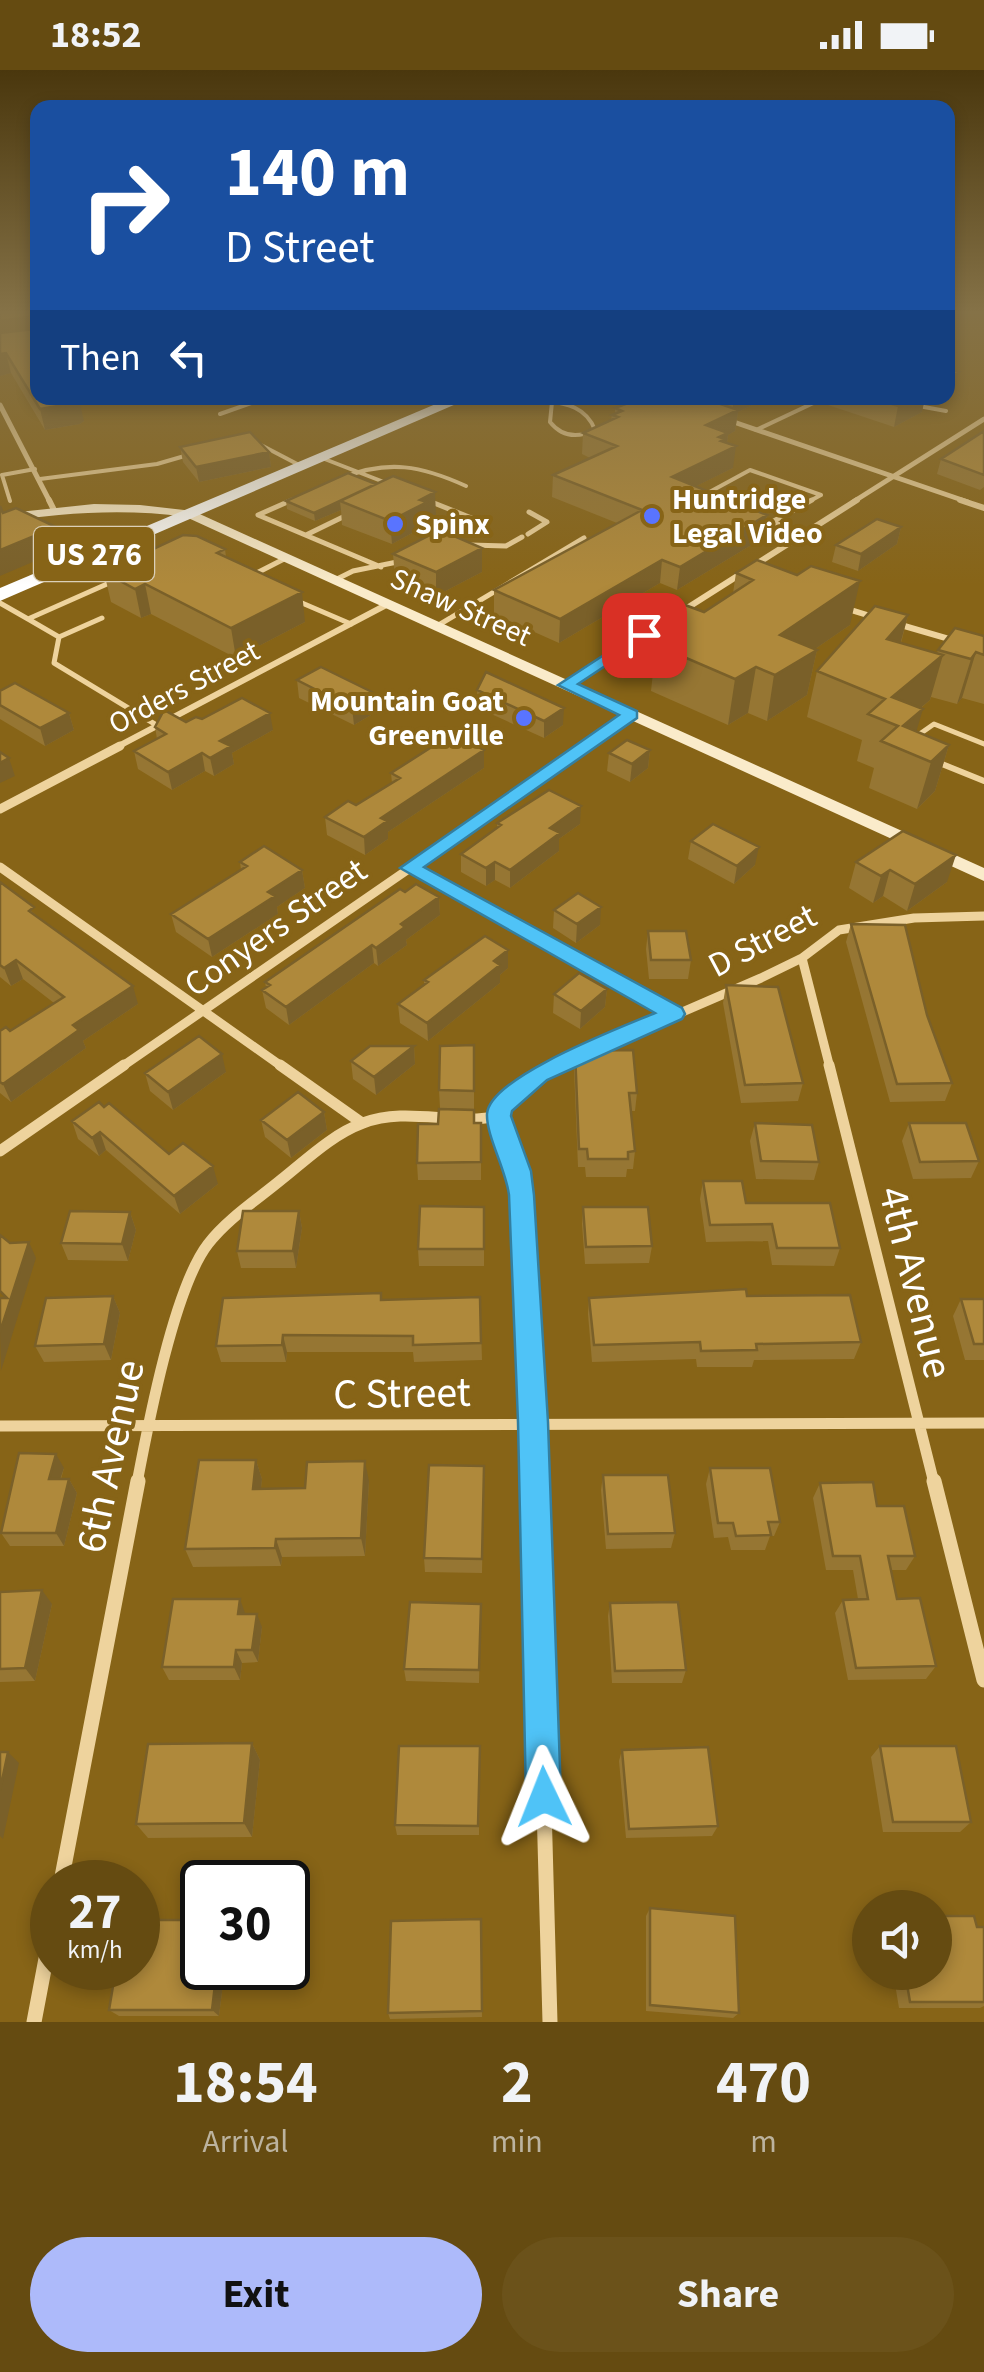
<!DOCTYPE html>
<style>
body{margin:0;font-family:"Source Sans 3",sans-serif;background:#6b521a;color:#f1f3f6;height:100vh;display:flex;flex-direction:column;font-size:38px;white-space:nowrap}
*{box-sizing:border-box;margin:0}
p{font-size:32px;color:#bcb39f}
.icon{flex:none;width:55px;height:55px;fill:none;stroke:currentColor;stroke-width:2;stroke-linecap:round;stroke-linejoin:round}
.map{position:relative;height:1952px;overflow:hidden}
.details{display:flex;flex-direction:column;background:#654b11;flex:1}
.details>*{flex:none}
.guide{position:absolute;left:30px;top:30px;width:925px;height:305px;border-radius:20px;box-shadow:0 5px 15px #0003;background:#1a4fa0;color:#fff;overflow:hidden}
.buttons{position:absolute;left:852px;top:1820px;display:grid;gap:20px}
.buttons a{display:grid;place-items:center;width:100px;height:100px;border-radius:50%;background:#654b11;box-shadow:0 5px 15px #0003;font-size:50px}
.speed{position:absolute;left:30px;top:1790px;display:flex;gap:20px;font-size:50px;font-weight:700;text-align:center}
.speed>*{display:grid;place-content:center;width:130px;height:130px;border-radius:50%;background:#654b11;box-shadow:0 5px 15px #0003;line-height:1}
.speed small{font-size:25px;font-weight:400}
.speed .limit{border:5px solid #111;border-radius:15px;background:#fff;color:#111}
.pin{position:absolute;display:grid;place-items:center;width:85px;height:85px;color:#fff;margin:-42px;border-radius:20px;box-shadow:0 5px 15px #0006}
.me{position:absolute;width:110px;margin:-55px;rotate:358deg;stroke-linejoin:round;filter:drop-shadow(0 0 8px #0008)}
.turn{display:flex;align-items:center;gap:35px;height:210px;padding:0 30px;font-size:45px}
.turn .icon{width:130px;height:130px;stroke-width:2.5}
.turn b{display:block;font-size:70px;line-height:85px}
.then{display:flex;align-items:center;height:95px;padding:0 30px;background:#0003;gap:20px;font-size:38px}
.eta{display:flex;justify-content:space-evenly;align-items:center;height:170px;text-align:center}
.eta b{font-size:60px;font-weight:700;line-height:70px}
.action{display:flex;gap:20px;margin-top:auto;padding:20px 30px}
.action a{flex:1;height:115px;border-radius:60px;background:#adbafa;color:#111;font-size:40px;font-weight:700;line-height:115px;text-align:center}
.action a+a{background:#6b521a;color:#f1f3f6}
.status{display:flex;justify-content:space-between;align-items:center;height:70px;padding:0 50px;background:#654b11;direction:ltr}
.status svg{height:28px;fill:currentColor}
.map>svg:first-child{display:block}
</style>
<div class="status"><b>18:52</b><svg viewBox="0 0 49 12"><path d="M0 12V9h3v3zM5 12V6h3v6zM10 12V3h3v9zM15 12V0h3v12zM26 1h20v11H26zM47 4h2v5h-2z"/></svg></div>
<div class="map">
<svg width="984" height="1952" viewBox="0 0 984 1952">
<rect width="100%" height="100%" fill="#876417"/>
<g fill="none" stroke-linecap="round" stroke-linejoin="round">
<path stroke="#eed39d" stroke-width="4" d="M534,328C559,333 585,333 595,360C578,368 562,367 550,352L552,332
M913,335L946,341
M220,344L266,328
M756,360L824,328
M259,374L301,396
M322,388L389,414
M342,408C388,389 422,396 466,416
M40,409L157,394L188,385
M704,425L750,400L821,425L808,432
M10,431L2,405L35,399
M429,431L433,432
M287,432L292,430"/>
<path stroke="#eed39d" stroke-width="5" d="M292,430L258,445L381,497
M429,431L479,451L445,468
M528,464L547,452L529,442
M805,464L772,452L812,430
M306,465L347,445
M470,475L506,476L522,467
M249,507L286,488
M335,510L353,501L402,491
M295,530L351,554
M0,533L28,549L116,510
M28,549L59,567L54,593L158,656
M437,556L584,468
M59,567L102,548
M914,668L934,654L984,674"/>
<path stroke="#eed39d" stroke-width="6" d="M937,692L984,711"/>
<path stroke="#eed39d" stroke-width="5" d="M0,335L50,432
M725,349L968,432
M853,432L984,349"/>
<path stroke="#eed39d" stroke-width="6" d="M49,430L54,440
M960,430L984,438
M841,537L877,548
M894,553L984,579
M566,615L857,430
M115,678L388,534
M583,678L631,645"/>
<path stroke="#eed39d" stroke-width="9" d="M0,739L120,676
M0,797L284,998
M410,797L674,944
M802,888L830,998
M120,998L587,676
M553,998L761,908L802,888L839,860L914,848L984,846"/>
<path stroke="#eed39d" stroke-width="11" d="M280,995L362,1053
M829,995L934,1413
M499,1046L522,1125L535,1413
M499,1046C504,1023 539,1004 559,995
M0,1081L124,995
M0,1356L984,1353
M137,1413C148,1355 174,1218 208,1174C227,1149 258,1129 282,1109C307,1089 333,1064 363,1053C407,1036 454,1056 499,1046"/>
<path stroke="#eed39d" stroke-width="15" d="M535,1411L550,1952
M934,1411L984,1610
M61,1812L138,1411
M34,1952L52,1857"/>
<path fill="#faebca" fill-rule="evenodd" d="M94,434L140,435L193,441L984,798V811L186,447C123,438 63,443 0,452V444Z"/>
<path fill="#fff" fill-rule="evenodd" d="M450,328H470L0,531V518Z"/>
</g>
<path fill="#967633" d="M0,242H38V328L84,351L80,354L45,360L11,303L0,306Z
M359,328H386L372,332Z
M627,328H768L738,342L735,361L728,365L727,373L733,398L696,416L767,445L763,468L677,520L660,513L559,573L494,544V520L617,453L552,427L553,405L590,388L582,384L583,363L611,350L612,345L615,344V338L627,334Z
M826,328H946L936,333L924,331L922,342L894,357L825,334Z
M984,361V417L980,420L937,404L941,389Z
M180,377L269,382L271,397L199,412L183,392Z
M348,403L436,445L427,450V455L392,474L342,455L341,440L315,451L287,439L286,431Z
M901,457L897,474L858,501L832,492L836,475Z
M482,478V502L436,526L395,508L393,484Z
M225,479L226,487L305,552L236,588L151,544L141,548L111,532L104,502Z
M757,490L850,555L815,579L817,580L807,625L767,651L748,643L728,655L651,621L656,575L660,573L662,550L704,542L733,523L736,503Z
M908,545L901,573L937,583L938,580L984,566V634L962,628L957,634L931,627L930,630L921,638L916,661L949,675L935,721L917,739L869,718L874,698L857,691L862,670L807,647L817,601Z
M297,610L378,641L354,655L299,628Z
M477,620L563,655L544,668L478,638Z
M0,621L69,643L74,660L45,676L0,649Z
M202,649L273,660L232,683L234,694L214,706L205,701L172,720L138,699L134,681L157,669L155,657Z
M484,680V698L388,762V769L365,785L327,765L325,747L356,735L392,713L391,703Z
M650,680L648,698L630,712L607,701L609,683Z
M497,753L580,754L559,769V781L510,818L495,810L486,816L461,802V784L497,758Z
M691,771L755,795L734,814L688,789Z
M240,792L302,800L305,818L277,837L278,844L212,887L176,862L171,844L241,800Z
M856,792L947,812L907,841L883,826L873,833L849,818Z
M0,812L38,847L138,934L83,971L86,978L11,1032L0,1023V961H10L54,933L23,909L11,916L0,907Z
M405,822L439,827L440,845L406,870L407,875L378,896L374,893L289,955L266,938L262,920L266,917L265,912Z
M554,840L600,855L576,873L553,858Z
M851,854L927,945L952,1013L945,1031L890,1032L846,872Z
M648,861L691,890L688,909H649L646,879Z
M508,898L500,905V913L428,971L400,953L398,934L424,915V910Z
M726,915L803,1013L798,1031L741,1033L723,933Z
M607,919L605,937L580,959L553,943L554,924Z
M474,975V1039L440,1038L439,1020Z
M414,976L415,994L376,1025L353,1009L351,991Z
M575,981L637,1023L635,1041H631L635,1081L633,1099H627L626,1107H586L585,1097H578L574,999Z
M226,1002L173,1040L150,1021L145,1003Z
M324,1042L327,1060L291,1088L265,1067L261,1050Z
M72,1051L218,1114L180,1144L106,1080L99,1086L78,1069Z
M474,1053H481V1110H418L417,1093Z
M755,1053L819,1092L814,1110L756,1109L750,1071Z
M909,1053L979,1091L971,1108L913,1109L902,1071Z
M703,1111L840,1178L834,1196L772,1195L768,1171L706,1172L700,1129Z
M484,1137V1196H419L418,1179Z
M583,1137L652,1176L649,1193L585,1194L582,1154Z
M299,1141L302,1158L296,1198H241L237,1181Z
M130,1142L136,1160L128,1191L68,1190L61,1173Z
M381,1223L382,1230L480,1227L482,1290L414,1292L413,1282H287L286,1292H221L216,1276Z
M113,1226L120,1243L111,1290L44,1292L35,1276Z
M747,1226L861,1272L854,1289L754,1290L752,1297H697L696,1289L592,1292L588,1244L589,1228Z
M961,1229H984V1290H965L953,1246Z
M256,1390L262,1409L261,1418H305L369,1411L365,1486L282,1487L281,1496L193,1497L185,1479Z
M484,1396L482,1503L425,1502L424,1488Z
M64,1398L61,1409H69L77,1423L64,1476H10L1,1463Z
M710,1398L780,1452L774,1466H770L765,1480H731L728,1467L714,1468L706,1414Z
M603,1405L675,1463L671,1478L606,1479L601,1420Z
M820,1413L877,1436L915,1486L906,1500H891L897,1529L936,1596L926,1609L848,1610L835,1543L843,1530L858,1529L853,1500H826L813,1428Z
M0,1522L52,1534L35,1611L0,1612Z
M610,1533L686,1600L682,1613H612L608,1546Z
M481,1534L479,1613L406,1611L404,1599Z
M245,1544L262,1557L258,1592L242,1593L240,1610H169L162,1597Z
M252,1673L260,1690L252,1767L148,1768L136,1754Z
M480,1676L479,1765H397L395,1755Z
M880,1676L971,1752L960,1762H883L871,1687Z
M622,1680L718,1756L712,1766L626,1768L619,1691Z
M650,1838L739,1943L733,1948L646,1941V1846Z
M481,1849L482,1947L390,1949L388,1943Z
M977,1857H984V1936L980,1938H899L893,1902H935Z
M202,1898H225L219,1946H119L109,1940Z"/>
<path fill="#7a6029" d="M33,246L37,266L0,271V251Z
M6,283L11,303L0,306V284Z
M959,302L954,323L948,326V309Z
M372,328H386L372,332Z
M734,328H768L738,342L735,361L728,365L726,381L736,376L733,398L670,429L672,407L706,355L732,343Z
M914,328H925L922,342L894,357L898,336Z
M79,330L84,351L80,354L45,360L40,339Z
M269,382L271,397L199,412L196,397Z
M435,422L436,445L427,450V455L392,474L390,451L420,430Z
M340,432L341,440L315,451L314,443Z
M767,445L763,468L677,520L680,497Z
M56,457L61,480L0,506V480Z
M901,457L897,474L858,501L861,484Z
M482,478V502L436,526V502Z
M662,490L660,513L559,573L560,549Z
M860,511L850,555L802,588L817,580L807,625L767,651L780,565Z
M145,514L151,544L141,548L135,519Z
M302,522L305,552L236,588L231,558Z
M908,545L896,590L887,569Z
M976,582L962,628L957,634L971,589Z
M943,585L930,630L897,658L892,627Z
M756,597L748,643L728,655L735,609Z
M376,624L378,641L354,655L352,638Z
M564,638L563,655L544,668V651Z
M923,639L910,683L903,656Z
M69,643L74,660L45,676L40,658Z
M270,643L273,660L232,683L234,694L214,706L210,688L220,671Z
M949,675L935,721L917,739L931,692Z
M484,680V698L388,762V769L365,785L364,767L381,748Z
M650,680L648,698L630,712L632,694Z
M202,683L205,701L172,720L168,702Z
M9,688L15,706L0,713V693Z
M581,736L580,754L559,769V781L510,818V800L550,758Z
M759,777L755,795L734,814L737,796Z
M956,785L947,812L907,841L915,814Z
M495,792V810L486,816V798Z
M302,800L305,818L277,837L278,844L212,887L208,869L268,822Z
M890,800L883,826L873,833L881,806Z
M439,827L440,845L406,870L407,875L378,896L376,878L401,854Z
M601,837L600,855L576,873L577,854Z
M372,875L374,893L289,955L286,937Z
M508,880V898L500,905V913L428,971L427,953L494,891Z
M16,890L23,909L11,916L4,898Z
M133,916L138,934L83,971L86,978L11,1032L3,1014L73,955Z
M607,919L605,937L580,959L581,941Z
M414,976L415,994L376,1025L374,1007Z
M222,984L226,1002L173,1040L168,1022Z
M324,1042L327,1060L291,1088L287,1070Z
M100,1062L106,1080L99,1086L92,1068Z
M213,1096L218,1114L180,1144L174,1126Z
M299,1141L302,1158L296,1198L293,1181Z
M130,1142L136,1160L128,1191L122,1174Z
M29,1172L36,1188L1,1301L0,1262Z
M113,1226L120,1243L111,1290L104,1274Z
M283,1265L287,1282L286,1292L282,1275Z
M56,1384L64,1398L56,1422L49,1409Z
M256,1390L262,1409L259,1438L253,1419Z
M365,1391L369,1411L365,1486L361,1468Z
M69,1409L77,1423L64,1476L56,1463Z
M276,1469L282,1487L281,1496L275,1478Z
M42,1520L52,1534L35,1611L25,1598Z
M240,1529L245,1543L243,1557L238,1544Z
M257,1544L262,1557L258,1592L252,1580Z
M236,1580L242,1593L240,1610L234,1597Z
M252,1673L260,1690L252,1767L244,1753Z
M8,1682L19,1693L3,1769L0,1766V1720Z
M217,1898H225L219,1946L212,1940Z"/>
<path fill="#af893b" stroke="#7a6029" stroke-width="2.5" d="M0,242H38V251L33,246L0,251Z
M38,255V328H78L79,330L75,333L40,339L6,283L0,284V263L34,259Z
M948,299L959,302L948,309Z
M641,328H703L738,340L706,355L728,363L719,367L725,369L721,371L736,376L672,407L767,445L680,497L662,490L560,549L494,520L642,440L553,405L617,376L583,363L618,347L612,345L622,341L615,338Z
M873,328H914L898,336Z
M984,361V405L941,389Z
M250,362L269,382L196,397L180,377Z
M348,403L376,414L314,443L286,431Z
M393,406L435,422L420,430L427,432L390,451L340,431Z
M0,436L3,443L16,438L56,457L0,480Z
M877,449L901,457L861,484L836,475Z
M440,460L482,478L436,502L393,484Z
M183,465L197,466L225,479L217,483L302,522L231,558L145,514L135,519L104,502Z
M757,490L797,505L811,496L860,511L780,565L817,580L775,605L756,597L735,609L656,575L682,558L662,550L685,535L704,542L753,510L736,503Z
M875,536L908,545L887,569L943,585L892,627L923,639L903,656L949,675L931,692L881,671L898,656L868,644L885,629L817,601Z
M955,558L984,566V585L976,582L971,589L938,580Z
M321,597L376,624L352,638L297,610Z
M486,602L564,638L544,651L477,620Z
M15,613L69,643L40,658L0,635V621Z
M242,628L270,643L220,671L231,676L210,688L202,683L168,702L134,681L166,664L155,657L164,640L186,652L196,647L202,649Z
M452,664L484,680L381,748L387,751L364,767L325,747L348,731L356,735L400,708L391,703Z
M627,670L650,680L632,694L609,683Z
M0,682L9,688L0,693Z
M549,720L581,736L550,758L560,763L510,800L495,792L486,798L461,784L501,755L497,753Z
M713,754L759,777L737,796L691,771Z
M903,761L956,785L915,814L890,800L881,806L856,792Z
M264,776L302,800L268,822L275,826L208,869L171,844L247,796L240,792Z
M0,812L34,837L29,841L133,916L73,955L79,960L3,1014L0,1012V961L6,957L10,961L64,927L16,890L4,898L0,895Z
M416,814L439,827L401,854L405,857L376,878L372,875L286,937L262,920L270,915L265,912L400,819L405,822Z
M578,823L601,837L577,854L554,840Z
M851,854L905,855L927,945L952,1013L897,1014Z
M648,861H686L691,890H651Z
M485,866L508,880L494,891L500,895L427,953L398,934L428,912L424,910Z
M579,903L607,919L581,941L554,924Z
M726,915L778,917L803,1013L745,1015Z
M199,966L222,984L168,1022L145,1003Z
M474,975V1021L439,1020L440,976Z
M370,976H414L374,1007L351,991Z
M633,980L637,1023H629L635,1081L628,1082V1089H588L587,1079H579L575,981Z
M298,1022L324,1042L287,1070L261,1050Z
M99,1032L104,1037L109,1033L169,1084L183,1073L213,1096L174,1126L100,1062L92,1068L72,1051Z
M439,1039L474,1040V1053H481V1092L417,1093L418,1054H438Z
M755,1053L812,1055L819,1092L761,1091Z
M909,1053H966L979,1091L920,1092Z
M703,1111H742L746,1133H830L840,1178H777L772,1154L710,1155Z
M420,1136L484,1137V1179H418Z
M583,1137H648L652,1176L586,1177Z
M70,1141L130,1142L122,1174L61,1173Z
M243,1141H299L293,1181H237Z
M0,1165L10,1173L29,1172L0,1262V1228H7L0,1221Z
M746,1219L747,1226L850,1225L861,1272L756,1274L757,1280L701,1281L700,1272L594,1275L589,1228Z
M381,1223V1230L480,1227L481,1273L413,1275V1266L283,1265L282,1275L216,1276L223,1228Z
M113,1226L104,1274L35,1276L46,1228Z
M961,1229H984V1274H974Z
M19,1383L56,1384L49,1409H69L56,1463H1Z
M199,1390H256L253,1419L305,1418L307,1392L365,1391L361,1468L276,1469L275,1478L185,1479Z
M429,1395L484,1396L482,1489L424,1488Z
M710,1398H770L780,1452H768L771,1465L736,1466L733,1453H718Z
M603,1405H668L675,1463L608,1464Z
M873,1412L877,1436H904L915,1486H888L897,1529L920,1528L936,1596L856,1598L843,1530L868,1529L860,1486H833L820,1413Z
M42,1520L25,1598L0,1599V1522Z
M173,1529H240L238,1544H257L252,1580H236L234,1597H162Z
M410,1532L481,1534L479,1600L404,1599Z
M678,1532L686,1600L615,1601L610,1533Z
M252,1673L244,1753L136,1754L148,1674Z
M399,1676H480L478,1756L395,1755Z
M880,1676H956L971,1752H893Z
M708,1677L718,1756L629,1759L622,1680Z
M0,1682H8L0,1720Z
M650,1838L735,1846L739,1943L650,1935Z
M935,1846H974L977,1857H984V1932H910L905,1902H935Z
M481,1849L482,1941L388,1943L391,1851Z
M138,1850H202V1898H217L212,1940H109L116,1898H138Z"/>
<linearGradient id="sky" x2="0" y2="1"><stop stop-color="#4a370d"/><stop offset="0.47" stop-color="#857247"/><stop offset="1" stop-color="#857247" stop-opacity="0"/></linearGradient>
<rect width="984" height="515" fill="url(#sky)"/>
<path fill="#4fc3f7" stroke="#337fa1" stroke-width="2.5" d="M639,562L652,565L578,614L637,641V648L424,797L682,938L685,944L682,949L547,1010L512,1041L511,1046L531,1101L534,1125L548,1352L561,1727L556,1739L544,1745L531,1739L526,1727L518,1352L509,1125C506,1100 486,1065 487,1044C489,1007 622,957 655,943L400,798L619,645L558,615Z"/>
<g fill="#5974ff" stroke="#876417" stroke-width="4">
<circle cx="652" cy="446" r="10"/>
<circle cx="395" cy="454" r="10"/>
<circle cx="524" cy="648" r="10"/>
</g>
<g text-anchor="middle" stroke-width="8" stroke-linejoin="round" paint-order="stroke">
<g font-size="30" font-weight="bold" fill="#fff" stroke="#876417" text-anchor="start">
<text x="672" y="439">Huntridge<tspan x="672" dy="34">Legal Video</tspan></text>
<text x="415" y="464">Spinx</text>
<text x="504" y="641" text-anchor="end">Mountain Goat<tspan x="504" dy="34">Greenville</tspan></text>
</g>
<g font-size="30" fill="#fff" stroke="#876417">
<text transform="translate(461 537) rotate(24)" y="10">Shaw Street</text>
<text transform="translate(184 617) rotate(-28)" y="10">Orders Street</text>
</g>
<rect fill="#876417" stroke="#dbd0b9" stroke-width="2.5" x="34" y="457" width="120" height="54" rx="8"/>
<g font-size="32" font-weight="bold" fill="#fff">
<text x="94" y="495">US 276</text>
</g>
<g font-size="35" fill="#fff" stroke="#876417">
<text transform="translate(275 857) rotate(-35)" y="12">Conyers Street</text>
<text transform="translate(762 870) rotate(-28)" y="12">D Street</text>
</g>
<g font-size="42" fill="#fff" stroke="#876417">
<text transform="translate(917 1212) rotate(76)" y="15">4th Avenue</text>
<text transform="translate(402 1322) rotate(-1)" y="15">C Street</text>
<text transform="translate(109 1386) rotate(-78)" y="15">6th Avenue</text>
</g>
</g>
</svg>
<div class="buttons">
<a><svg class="icon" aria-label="sound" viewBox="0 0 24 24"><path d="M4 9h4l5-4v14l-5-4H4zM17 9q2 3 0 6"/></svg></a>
</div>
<div class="speed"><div>27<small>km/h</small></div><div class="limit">30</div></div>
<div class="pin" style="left:644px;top:565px;background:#d93025"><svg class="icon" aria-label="arrive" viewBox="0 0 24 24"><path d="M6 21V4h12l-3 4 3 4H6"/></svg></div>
<svg class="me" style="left:544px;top:1727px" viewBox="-20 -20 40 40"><path d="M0-17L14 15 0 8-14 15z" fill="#4fc3f7" stroke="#fff" stroke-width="4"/></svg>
<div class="guide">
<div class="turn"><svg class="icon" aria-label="right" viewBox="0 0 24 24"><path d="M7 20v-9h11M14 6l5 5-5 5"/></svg><div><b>140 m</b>D Street</div></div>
<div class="then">Then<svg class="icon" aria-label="left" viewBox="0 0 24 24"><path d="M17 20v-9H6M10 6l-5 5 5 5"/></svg></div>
</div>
</div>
<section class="details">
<div class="eta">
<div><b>18:54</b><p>Arrival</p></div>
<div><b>2</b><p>min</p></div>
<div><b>470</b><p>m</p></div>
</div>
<div class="action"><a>Exit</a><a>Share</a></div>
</section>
